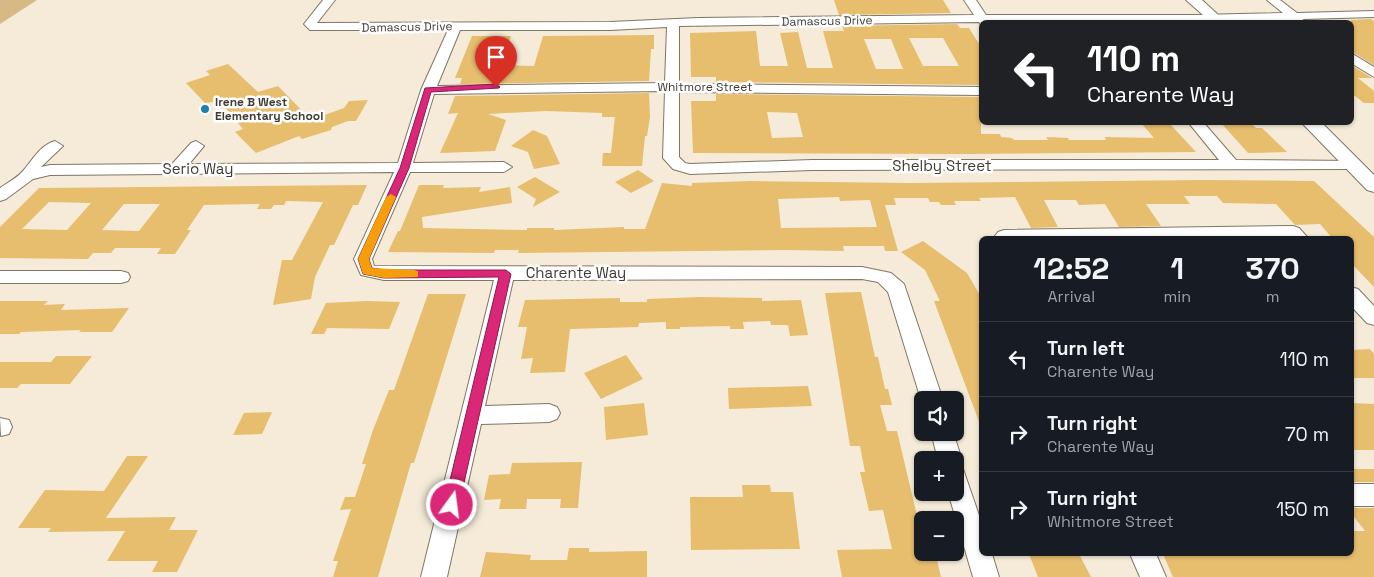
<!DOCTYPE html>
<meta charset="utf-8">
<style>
body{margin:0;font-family:"Space Grotesk",sans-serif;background:#20242c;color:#f1f3f6;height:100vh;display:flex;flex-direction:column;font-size:19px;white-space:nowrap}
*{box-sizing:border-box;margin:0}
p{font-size:16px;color:#9ea1a6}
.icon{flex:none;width:28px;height:28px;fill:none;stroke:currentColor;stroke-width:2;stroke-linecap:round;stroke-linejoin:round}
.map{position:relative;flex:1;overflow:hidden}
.details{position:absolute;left:979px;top:236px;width:375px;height:320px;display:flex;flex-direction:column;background:#171b24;border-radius:8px;box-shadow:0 1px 4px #0004}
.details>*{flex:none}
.banner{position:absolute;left:979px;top:20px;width:375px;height:105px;border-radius:8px;box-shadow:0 1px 4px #0004;background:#202124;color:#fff;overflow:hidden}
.buttons{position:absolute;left:914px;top:391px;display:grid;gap:10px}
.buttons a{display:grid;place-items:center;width:50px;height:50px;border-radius:8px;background:#171b24;box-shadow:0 1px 4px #0004;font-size:25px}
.pin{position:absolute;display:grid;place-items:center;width:42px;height:42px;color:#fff;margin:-51px -21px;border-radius:50% 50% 50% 0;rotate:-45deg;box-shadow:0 0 5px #0007}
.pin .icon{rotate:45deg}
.me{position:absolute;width:55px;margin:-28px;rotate:14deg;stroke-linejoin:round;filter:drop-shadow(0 0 4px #0008)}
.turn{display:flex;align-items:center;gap:18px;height:105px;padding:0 25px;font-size:22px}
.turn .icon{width:65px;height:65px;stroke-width:2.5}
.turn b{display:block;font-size:35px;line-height:42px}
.eta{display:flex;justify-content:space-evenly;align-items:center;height:85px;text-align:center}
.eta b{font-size:30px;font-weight:700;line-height:35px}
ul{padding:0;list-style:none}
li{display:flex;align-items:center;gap:15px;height:75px;padding:0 25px;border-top:1px solid #363941}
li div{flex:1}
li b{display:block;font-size:19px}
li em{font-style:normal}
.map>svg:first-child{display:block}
</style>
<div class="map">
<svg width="1374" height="577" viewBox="0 0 1374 577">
<rect width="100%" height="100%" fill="#f5ebd8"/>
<path fill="#d6b984" d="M0,0H37L0,24Z"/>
<path fill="#e7bd6e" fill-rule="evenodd" d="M834,0H943L951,13L839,15Z
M1371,19L1374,21V65L1351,51V20Z
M957,24L960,28H969L981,47V85L716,82V77H691L690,33L756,31L760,66H788L780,33L798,32L807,68H833L823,31H844L842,26ZM909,38H943L959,66H923ZM864,39H891L903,69H876Z
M654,35V49H651L649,81L460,84L462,78H455L472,36H511L501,65L534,66L543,36Z
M228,64L258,92L278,86L311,120L344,108L349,101L368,100L356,121H348L332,127L331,130L302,139L299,136L256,153L235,132L243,129L220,101L205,103L186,83L210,75L206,71Z
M1351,65L1372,78H1358L1374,91V103H1364L1351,93Z
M649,93L650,117L647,136H645L642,166H602L603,153H611L615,117H602V113L546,111L488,114L506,120L495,151L440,153L458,113L448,114L455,96Z
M716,94L981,97V134H1000L1001,137L1012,138L1014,140H1048L1046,137L1068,138L1069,140H1106L1105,137L1154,138L1142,124H1170L1196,152L967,154L693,153L691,101H716ZM767,112L797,113L803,137L772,138Z
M1222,124H1252L1256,128H1262L1287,152L1248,153Z
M533,130L547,136L560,164L534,169L528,152L511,146Z
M638,170L654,181L631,193L615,182Z
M535,177L560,192L533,207L536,199L517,187Z
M1203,180L1314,181L1374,237V287L1351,263V239H1333L1320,224L1295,225L1276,204L1223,203L1217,196H1184L1190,204H1146L1161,226L1119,227L1105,204L1079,205L1076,200H1044L1058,227L1031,228L1015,197L979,198L981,201H954L956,205H941L939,202H930L928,198H894L896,205H885L898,251H885L884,246H843L844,251L786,250L518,253L519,250H495L494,253L388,252L398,231H400L419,185H444L443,188L481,187L479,192L510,187L512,203L422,217L423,228L527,230V228H554V230L624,227V229H645L662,183L692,186V183L751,181L910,183ZM839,197L840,201L870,200L877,227L781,228L778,199Z
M367,185L358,205H353L334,245H330L315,277L311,299L273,305L282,260H292L323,202L286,201L284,205H274L271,209H257L260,204L204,205L187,230H191L175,254H157L161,248H115L111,253H93L88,259L0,258V227L39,188ZM49,202L91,203L67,230L22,229ZM124,204H160L139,231L102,230Z
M923,241L967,273L981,297V427L934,301H940L925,270L901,252Z
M861,292L875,357H878L885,389H888L892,405H880L887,431H897L922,537V552H935L941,577H842L837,550L892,549L883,510L869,511L860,472H865L860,446H850L825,293Z
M428,294H466L414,463H411L378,577H333L338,561H333L351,509L340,510L345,497H355L366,464H362L373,430L389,390H394Z
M700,297L762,298V301L801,300L808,335L790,336L788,325H771L770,321L743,322L744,329H730V326L680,327V329H666V322L639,323L638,327L570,329L565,372L530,373L533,358L521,359L527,327H518L525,300L620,298V302H647V299Z
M0,301H48L44,305L65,304L61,310L129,308L112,332H79L81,330L21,332L19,334H0Z
M366,301L400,302L389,329L327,328L324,334H311L326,303Z
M1370,349L1374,354V378H1351V350Z
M626,355L643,379L601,399L584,373Z
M56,356H92L70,384H21L17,388H0V362H51Z
M808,386L812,406L729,409L728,388Z
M644,403L648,435L606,440L604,407Z
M1351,403L1374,404V450H1351Z
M272,412L262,434L233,435L244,413Z
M127,456H148L106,518L176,517L169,530H198L177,572H152L158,561H107L125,531L48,532L51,528H18L45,490L104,491Z
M582,462L578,508H560L561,499H527L526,509H499L501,499L484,500L489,475L510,474L512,463Z
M1351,469H1374V482H1351Z
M742,485H770L771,492H793L800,549L691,550L690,497H743Z
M1351,508H1374V577H1173L1163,554H1351V531H1365L1351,513Z
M569,548H589V552L647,551V577H480L486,552L531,555L530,560H567Z
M1029,554H1079L1091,577H1038Z"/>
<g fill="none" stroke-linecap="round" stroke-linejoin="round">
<g stroke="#7f7665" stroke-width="2">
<path id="minor" d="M323,0H335L317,23L610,22L698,18L974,15L964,0H976L986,15H1198L1283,13L1267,0H1280L1297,13L1374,11V17L1304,19L1298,22L1292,20L1199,22H981V25L979,22L679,26V84L981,87V95L679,92V157L685,163L690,164L812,160H1219L1188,122H1203L1236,160L1356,161L1359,164L1356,167L1351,169L812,170L690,174L673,169L663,158L665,91L434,94L413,163L504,162L512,167L504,172H410L372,259L374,266L862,267L891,273L904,284L943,400H922V403L888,292L878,282L862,279L513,280L485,406L549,404L557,407L560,413L557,419L549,422L481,424L447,577H421L494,280H384L361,275L354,259L394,172L50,175L33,179L6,199L0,201V188C7,183 17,178 23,171C32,161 40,145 55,141L63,146L41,167L50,165L172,164L191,143L196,141L204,146L189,164L398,163L421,90L448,30H310L304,24ZM667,27L665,83L437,86L460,30H610Z
M1351,53L1374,67V77L1351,63Z
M1293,226L1299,228L1309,239H996L995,236L998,232L1004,230Z
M0,271H121L128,273L130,277L128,281L121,283H0Z
M1351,287L1358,289L1374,306V325L1367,323L1351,306Z
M0,418L9,420L12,427L9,434L1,436Z
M931,432H953L962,460L958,467L963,469L981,521V554H992L999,577H973L948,492H955V460H938Z
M1351,484H1374V506H1351Z
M1130,554H1156L1166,577H1140Z"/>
</g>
<g stroke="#7f7665" stroke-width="2">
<path id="major" d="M1186,0H1202L1226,22H1211Z
M1301,122H1321L1374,175V192L1367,190Z"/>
</g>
<use href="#minor" fill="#fff" fill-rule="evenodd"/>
<use href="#major" fill="#fff" fill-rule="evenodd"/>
</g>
<path fill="#db2777" stroke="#8e194d" d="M496,84L500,87L499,88L431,92L409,168L369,259L372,268L384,270H506L511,274L459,505L457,510L452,512L446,510L444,505L499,277L384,278L363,274L358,259L400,168L425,88Z"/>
<path fill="#f59e0b" d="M391,194L396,197L369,259L372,268L414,270L418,271V277L384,278L363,274L358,259L386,197Z"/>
<circle fill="#1d81ac" stroke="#fff" stroke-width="2" cx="205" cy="109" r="5"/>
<g text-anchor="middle" stroke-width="5" stroke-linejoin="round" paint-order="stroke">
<g font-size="12" fill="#403c34" stroke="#fff">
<text transform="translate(827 21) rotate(-1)" y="4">Damascus Drive</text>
<text transform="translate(407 27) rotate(-1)" y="4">Damascus Drive</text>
<text x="705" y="91">Whitmore Street</text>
</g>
<g font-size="12" font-weight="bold" fill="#403c34" stroke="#fff" text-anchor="start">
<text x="215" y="106">Irene B West<tspan x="215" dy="14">Elementary School</tspan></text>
</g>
<g font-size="15" fill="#403c34" stroke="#fff">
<text x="942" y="171">Shelby Street</text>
<text x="198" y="174">Serio Way</text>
<text x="576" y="278">Charente Way</text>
</g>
</g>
</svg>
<div class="buttons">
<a><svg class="icon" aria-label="sound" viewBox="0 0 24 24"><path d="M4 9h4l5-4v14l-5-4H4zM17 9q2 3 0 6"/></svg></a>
<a>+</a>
<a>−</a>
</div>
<div class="pin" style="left:496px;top:87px;background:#d93025"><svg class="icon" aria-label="arrive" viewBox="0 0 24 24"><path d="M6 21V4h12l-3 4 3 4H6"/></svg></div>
<svg class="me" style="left:452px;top:505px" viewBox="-20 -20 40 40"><circle r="17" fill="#db2777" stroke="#fff" stroke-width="3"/><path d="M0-11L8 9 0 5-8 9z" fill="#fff"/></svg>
<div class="banner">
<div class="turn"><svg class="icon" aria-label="left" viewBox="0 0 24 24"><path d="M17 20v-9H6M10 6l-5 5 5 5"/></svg><div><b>110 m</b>Charente Way</div></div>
</div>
<section class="details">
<div class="eta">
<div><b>12:52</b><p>Arrival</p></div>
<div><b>1</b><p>min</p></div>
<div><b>370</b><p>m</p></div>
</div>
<ul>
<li><svg class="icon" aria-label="left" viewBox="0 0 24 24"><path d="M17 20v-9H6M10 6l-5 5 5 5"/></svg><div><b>Turn left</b><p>Charente Way</p></div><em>110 m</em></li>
<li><svg class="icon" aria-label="right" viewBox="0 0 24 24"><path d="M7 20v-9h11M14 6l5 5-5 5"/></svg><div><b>Turn right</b><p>Charente Way</p></div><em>70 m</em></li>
<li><svg class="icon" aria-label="right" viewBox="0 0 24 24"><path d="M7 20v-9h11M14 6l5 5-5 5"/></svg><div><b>Turn right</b><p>Whitmore Street</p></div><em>150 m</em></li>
</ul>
</section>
</div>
